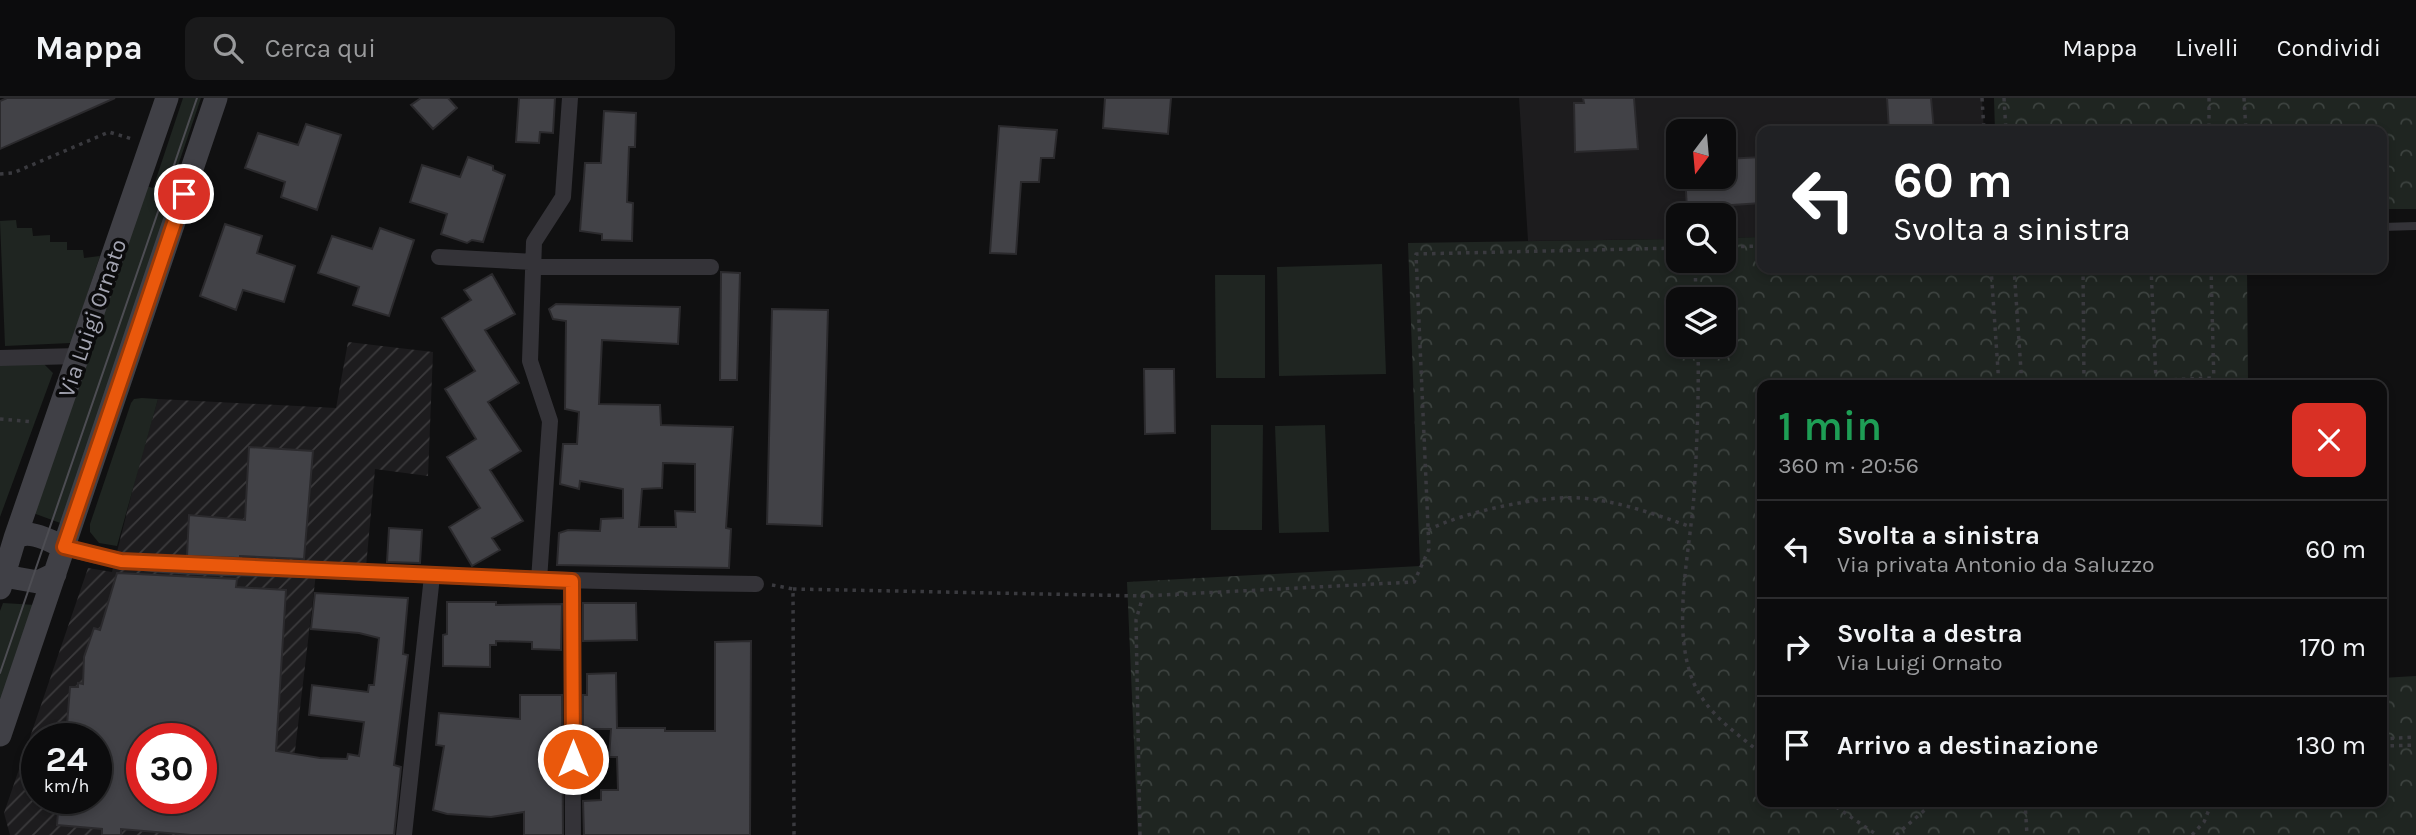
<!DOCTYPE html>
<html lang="it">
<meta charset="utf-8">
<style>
body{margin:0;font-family:Karla,sans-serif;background:#1a1a1b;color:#f1f3f6;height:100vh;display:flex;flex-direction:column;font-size:26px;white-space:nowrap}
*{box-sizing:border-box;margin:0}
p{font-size:23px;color:#9a9b9d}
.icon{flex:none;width:38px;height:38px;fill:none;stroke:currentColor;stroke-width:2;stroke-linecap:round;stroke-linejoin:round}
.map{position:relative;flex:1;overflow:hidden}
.panel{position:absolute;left:1757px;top:282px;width:630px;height:427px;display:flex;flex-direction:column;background:#0c0c0d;border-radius:14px;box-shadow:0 4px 10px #0003,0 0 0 2px #2c2c2e}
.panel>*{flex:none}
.top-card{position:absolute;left:1757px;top:28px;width:630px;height:147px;border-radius:14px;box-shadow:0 4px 10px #0003,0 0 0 2px #2c2c2e;background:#202124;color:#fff;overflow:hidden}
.needle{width:46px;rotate:196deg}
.tools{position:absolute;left:1666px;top:21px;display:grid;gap:14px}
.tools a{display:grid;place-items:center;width:70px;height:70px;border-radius:14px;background:#0c0c0d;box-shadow:0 4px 10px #0003,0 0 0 2px #2c2c2e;font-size:35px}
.speed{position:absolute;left:21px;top:625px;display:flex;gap:14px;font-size:35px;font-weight:700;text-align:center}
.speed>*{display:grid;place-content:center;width:91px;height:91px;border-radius:50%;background:#0c0c0d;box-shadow:0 4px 10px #0003,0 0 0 2px #2c2c2e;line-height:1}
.speed small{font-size:18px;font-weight:400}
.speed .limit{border:10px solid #d22;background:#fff;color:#111}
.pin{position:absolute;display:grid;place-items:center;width:60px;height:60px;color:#fff;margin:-30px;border:4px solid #fff;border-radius:50%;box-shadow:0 2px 7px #0007}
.me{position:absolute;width:77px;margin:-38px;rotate:0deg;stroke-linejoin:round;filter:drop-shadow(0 0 5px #0008)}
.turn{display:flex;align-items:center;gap:24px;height:147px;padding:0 21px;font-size:32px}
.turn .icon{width:91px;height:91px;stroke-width:2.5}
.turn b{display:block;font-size:49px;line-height:60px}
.round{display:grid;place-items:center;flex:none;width:74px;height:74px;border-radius:14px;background:#1a1a1b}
.overview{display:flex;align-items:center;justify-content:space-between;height:119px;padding:0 21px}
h1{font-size:42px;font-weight:600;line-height:52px;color:#1e9e55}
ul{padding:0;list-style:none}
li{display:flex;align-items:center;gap:21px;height:98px;padding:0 21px;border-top:2px solid #2c2c2e}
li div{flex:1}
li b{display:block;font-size:26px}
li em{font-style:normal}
header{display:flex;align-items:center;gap:42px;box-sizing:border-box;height:98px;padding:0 35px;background:#0c0c0d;border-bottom:2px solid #2c2c2e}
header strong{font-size:33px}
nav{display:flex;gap:38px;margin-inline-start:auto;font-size:24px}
.search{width:490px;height:63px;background:#1a1a1b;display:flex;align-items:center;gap:18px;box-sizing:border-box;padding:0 24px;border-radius:14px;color:#9a9b9d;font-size:26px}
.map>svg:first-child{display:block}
</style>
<header>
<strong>Mappa</strong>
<div class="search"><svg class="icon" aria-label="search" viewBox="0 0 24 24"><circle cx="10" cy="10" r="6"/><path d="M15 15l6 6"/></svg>Cerca qui</div>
<nav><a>Mappa</a><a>Livelli</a><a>Condividi</a></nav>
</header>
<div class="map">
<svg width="2416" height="737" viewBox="0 0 2416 737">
<defs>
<pattern id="industrial-furrows" width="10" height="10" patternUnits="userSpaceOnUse" patternTransform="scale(1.75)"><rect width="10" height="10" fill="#1d1c1e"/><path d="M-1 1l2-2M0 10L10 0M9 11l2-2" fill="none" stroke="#3b3a3c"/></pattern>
<pattern id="park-crowns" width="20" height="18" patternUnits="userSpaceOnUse" patternTransform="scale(1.75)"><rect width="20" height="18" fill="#1f2521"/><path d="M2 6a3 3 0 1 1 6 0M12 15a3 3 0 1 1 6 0" fill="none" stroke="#3c423f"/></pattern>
</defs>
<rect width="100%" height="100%" fill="#101011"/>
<path fill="#1d1c1e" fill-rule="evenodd" d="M1519,0H1982L1984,33H1762V139L1724,140V117H1678V141L1528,143ZM1678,33H1724V79H1678Z"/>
<path fill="url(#industrial-furrows)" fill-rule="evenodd" d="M348,244L433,254L428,378L375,371L366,469L317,467L285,737H10L4,715L88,470L112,474L138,370L158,301L336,310ZM37,640H96V700H37ZM142,640H201V700H142Z"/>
<path fill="#1f2521" d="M183,0H201L169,94L176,97L63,426L33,415L146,88L153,90Z
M16,122L17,130H32L33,138L50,137V144H67V152H83L84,160L100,158L71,245L5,248L0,123Z
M1382,166L1386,276L1279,278L1277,169Z
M1215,177H1265V280H1216Z
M44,266L53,275L0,419V267Z
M142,300L158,301L117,448L99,445L90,434V426L131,305L134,301Z
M1211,327H1263L1262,432H1211Z
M1325,327L1329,434L1279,435L1275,328Z
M3,505L36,507L0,610V513Z"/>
<path fill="url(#park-crowns)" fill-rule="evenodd" d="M1994,0H2416V111H2382V33H1995Z
M1762,139V170H2247L2248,287H1762V704H2382V580L2416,578V737H1138L1127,484L1420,468L1408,145L1678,141V163H1724V140ZM1678,201H1724V247H1678Z"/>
<path fill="#424247" stroke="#2b2a2d" stroke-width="2" fill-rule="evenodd" d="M7,0H115L0,51V3Z
M421,0H448L457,10L433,31L411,7Z
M519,0H555L553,35L540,34L539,45L516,44Z
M1105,0H1171L1168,36L1103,30Z
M1583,0H1634L1638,51L1575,54L1574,5H1584Z
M1887,0H1931L1934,33H1889Z
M604,13L636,15L635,49H629L627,104L633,105L632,143L602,142V136L580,133L585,65H601Z
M306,26L341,37L317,112L281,99L285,84L245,70L258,35L298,47Z
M999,28L1057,32L1054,60H1041L1039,84H1021L1016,156L990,155Z
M468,59L493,68V72L505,77L483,144L472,142L467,145L441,136L447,116L410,104L422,67L460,79Z
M1762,59V105L1687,110L1685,79H1724V61Z
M225,126L262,138L257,155L295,168L284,204L243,192L236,212L200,198Z
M380,130L414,142L389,218L353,207L359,189L318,175L332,138L372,151Z
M721,174L740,175L737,282H720Z
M492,176L515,216L485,232L519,285L488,304L521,353L490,372L523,423L492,440L500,452L472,468L449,429L480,410L447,359L476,341L445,291L475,273L442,220L471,202L464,192Z
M556,206L680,209L678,246L602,242L599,306L660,307L661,327L733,329L726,430L731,431L729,470L557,467L559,435L568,432L600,433L601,421L623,420V391L580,383L579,391L560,386L563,346H577L579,314L565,311L566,223L553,221L549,211ZM663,365L695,366V414L675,413L676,429H639L642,391L662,390Z
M772,211L828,212L822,428L767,426Z
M1144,271H1174L1175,335L1145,336Z
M249,349L313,353L304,461L240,458V460L187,458L189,417L245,422Z
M389,430L422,432L420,465L387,464Z
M117,475L237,481L236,489L286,492L276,653L320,660L347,661L348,656L359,658L364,624L309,617L312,587L368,594L369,587H374L379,540L359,535L311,531L315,495L408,500L403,556L408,557L394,667L401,669L394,737H191L121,731V737H102V731L57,727L59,700H96V640H66L70,589H78V585L83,586L84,559L94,530L100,532ZM142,640H201V700H142Z
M447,504H496V507L562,506L561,552L532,551V544L496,543V547H490V569L443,568V537L447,536Z
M583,505H636L637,542L583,543Z
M751,543L750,737H584L583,703L601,702V692H618L617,659H609L611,631H583V597H587V576L616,575L617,630H665V633H715V544Z
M520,597H562L563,737H524V714L491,719L447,716L433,712L444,648L436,647L439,615L520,621Z"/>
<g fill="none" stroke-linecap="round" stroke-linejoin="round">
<path stroke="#3a3a3f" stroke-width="3.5" stroke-dasharray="3.5 5" stroke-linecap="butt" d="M1982,0L1984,33
M2004,0L2006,33
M2209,0V28L2211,33
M2244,0L2246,33
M0,76L13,75L109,34L132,41
M1724,149L1762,148
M1695,163L1696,201
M1991,170L1999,287
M2014,170L2022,287
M2083,170L2084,286
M2151,170L2156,282
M2211,170L2214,287
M1698,247C1699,296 1697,347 1694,397C1690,454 1671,529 1693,583C1706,615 1736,635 1762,656
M2046,287L2213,280
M0,321L34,324
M1428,432C1463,414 1542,397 1581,400C1618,403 1655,416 1691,429
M772,487L793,491L794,737
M793,491L1143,498L1414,484L1429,451L1416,156L1678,150
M2382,641L2416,639
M2382,648L2416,647
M1829,704L1877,737
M2025,704L2027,737
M1140,737L1136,522L1143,498
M1896,737L1934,704
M2192,737L2204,724L2212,704"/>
<path stroke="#343338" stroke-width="8" d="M2382,129L2416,128"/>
<path stroke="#343338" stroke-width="16" d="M439,159L534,164
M533,169H711
M0,260L78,258
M64,449C136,473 229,469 306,472C456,479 605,484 756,486
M539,482L550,323L530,263L534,144L563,99L570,0
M572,483L573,737
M404,737L432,478"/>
<path stroke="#404046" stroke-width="23" d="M15,440C29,430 50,443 64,449
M4,478L38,484L55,476
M0,490L15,440L167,0
M0,637L216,0"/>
<path stroke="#4d4d53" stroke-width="2" d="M0,575L197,0"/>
</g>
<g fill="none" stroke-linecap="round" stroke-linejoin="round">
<g stroke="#983908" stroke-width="18">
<path id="route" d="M184,96L64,449L121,463L572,483L573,661"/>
</g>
<use href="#route" stroke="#ea580c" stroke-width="12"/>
</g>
<g text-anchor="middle" stroke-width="7" stroke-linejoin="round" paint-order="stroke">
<g font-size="23" fill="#a3a4b1" stroke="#0b0b0c">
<text transform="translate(92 220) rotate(-71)" y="8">Via Luigi Ornato</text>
</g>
</g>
</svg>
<div class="tools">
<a><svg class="needle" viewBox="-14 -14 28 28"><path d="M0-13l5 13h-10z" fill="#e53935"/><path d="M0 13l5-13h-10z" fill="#9a9b9d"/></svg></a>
<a><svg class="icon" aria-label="search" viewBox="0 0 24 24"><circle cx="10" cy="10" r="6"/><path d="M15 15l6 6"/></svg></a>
<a><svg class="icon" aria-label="layers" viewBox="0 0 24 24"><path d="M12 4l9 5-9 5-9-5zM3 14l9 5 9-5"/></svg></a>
</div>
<div class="speed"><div>24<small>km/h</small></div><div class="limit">30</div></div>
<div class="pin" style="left:184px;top:96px;background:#d93025"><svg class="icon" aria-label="arrive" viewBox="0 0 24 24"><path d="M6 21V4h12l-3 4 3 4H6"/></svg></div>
<svg class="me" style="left:573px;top:661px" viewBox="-20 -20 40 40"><circle r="17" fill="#ea580c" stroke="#fff" stroke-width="3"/><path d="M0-11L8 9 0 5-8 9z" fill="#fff"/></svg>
<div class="top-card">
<div class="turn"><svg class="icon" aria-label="left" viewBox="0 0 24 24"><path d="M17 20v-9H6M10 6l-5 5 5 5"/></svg><div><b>60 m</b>Svolta a sinistra</div></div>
</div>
<section class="panel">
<div class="overview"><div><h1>1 min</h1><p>360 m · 20:56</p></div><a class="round" style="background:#d93025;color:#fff"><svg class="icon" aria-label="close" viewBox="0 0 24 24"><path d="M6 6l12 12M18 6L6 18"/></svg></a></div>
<ul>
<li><svg class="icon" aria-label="left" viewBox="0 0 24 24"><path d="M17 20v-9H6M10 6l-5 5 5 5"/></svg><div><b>Svolta a sinistra</b><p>Via privata Antonio da Saluzzo</p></div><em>60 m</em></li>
<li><svg class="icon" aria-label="right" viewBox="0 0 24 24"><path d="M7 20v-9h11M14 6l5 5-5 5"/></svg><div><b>Svolta a destra</b><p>Via Luigi Ornato</p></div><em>170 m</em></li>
<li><svg class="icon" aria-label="arrive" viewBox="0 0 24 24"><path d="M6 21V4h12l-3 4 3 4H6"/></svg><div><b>Arrivo a destinazione</b></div><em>130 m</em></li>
</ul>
</section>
</div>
